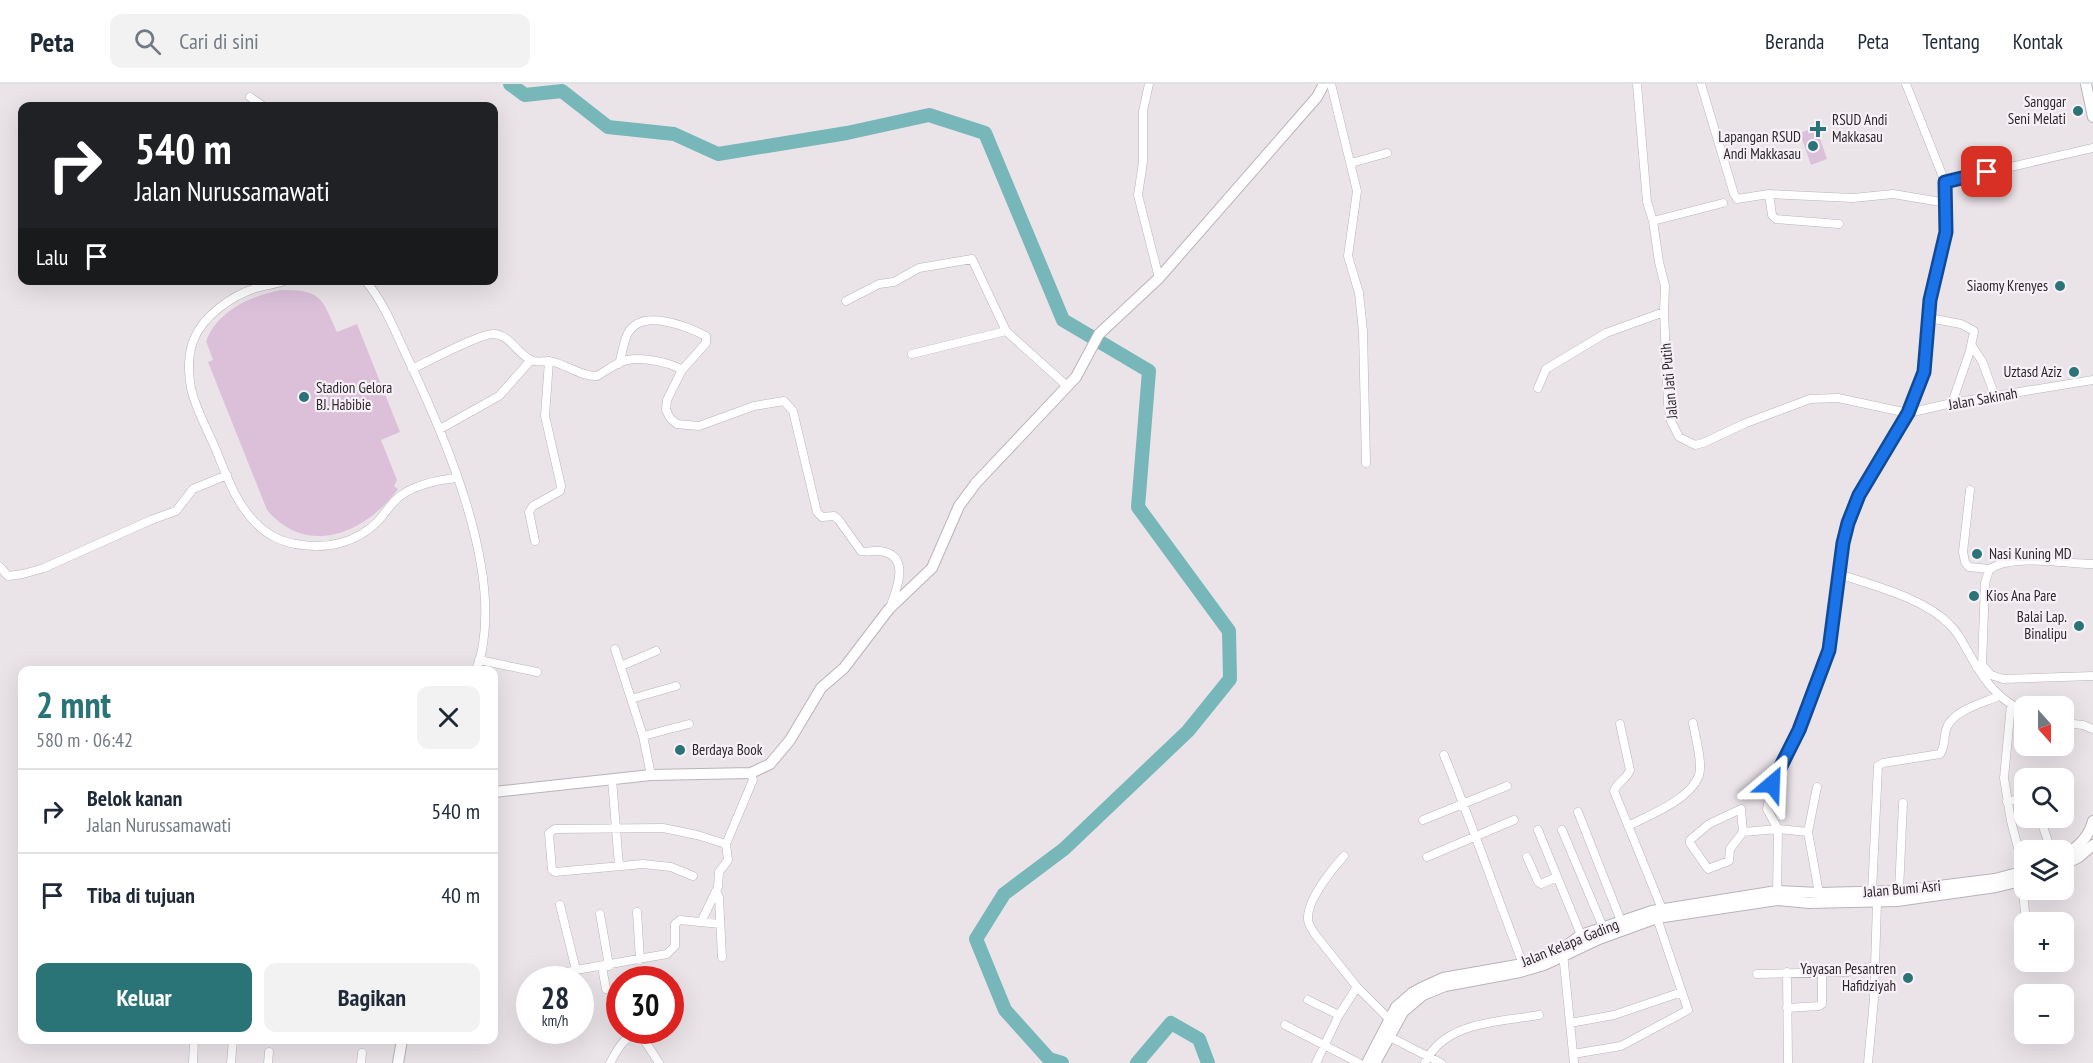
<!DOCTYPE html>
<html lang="id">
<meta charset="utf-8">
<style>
body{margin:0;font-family:"PT Sans Narrow",sans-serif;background:#f2f2f3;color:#1f2937;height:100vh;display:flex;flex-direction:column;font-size:22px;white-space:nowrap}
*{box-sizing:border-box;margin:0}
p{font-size:20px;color:#747a83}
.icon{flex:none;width:33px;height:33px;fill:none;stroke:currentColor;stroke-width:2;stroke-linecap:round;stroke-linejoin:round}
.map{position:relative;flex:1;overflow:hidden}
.drawer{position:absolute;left:18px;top:582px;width:480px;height:378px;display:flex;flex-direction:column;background:#fff;border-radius:12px;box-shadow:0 6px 24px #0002}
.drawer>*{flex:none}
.hud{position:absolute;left:18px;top:18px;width:480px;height:183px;border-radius:12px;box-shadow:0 6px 24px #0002;background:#202124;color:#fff;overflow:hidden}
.needle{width:39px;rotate:159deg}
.controls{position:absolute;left:2014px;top:612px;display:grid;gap:12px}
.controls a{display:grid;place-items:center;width:60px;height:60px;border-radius:12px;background:#fff;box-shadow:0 6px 24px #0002;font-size:30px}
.speed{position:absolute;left:516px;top:882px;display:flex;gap:12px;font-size:30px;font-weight:700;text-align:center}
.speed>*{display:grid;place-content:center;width:78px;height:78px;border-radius:50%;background:#fff;box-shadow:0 6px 24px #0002;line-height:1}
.speed small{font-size:15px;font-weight:400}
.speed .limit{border:9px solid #d22;background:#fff;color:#111}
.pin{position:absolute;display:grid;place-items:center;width:51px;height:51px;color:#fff;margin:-26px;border-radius:12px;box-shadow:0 3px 9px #0006}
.me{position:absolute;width:66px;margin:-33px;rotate:26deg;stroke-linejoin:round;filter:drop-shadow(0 0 4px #0008)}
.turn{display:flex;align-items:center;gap:21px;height:126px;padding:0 18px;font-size:27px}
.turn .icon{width:78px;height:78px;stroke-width:2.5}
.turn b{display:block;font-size:42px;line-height:51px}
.then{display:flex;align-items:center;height:57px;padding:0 18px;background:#0003;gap:12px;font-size:22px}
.round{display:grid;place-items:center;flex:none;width:63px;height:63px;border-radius:12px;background:#f2f2f3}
.head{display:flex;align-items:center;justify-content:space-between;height:102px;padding:0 18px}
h1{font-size:36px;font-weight:800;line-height:45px;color:#2a7478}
.button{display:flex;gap:12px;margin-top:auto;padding:12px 18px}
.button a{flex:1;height:69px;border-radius:12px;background:#2a7478;color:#fff;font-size:24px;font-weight:800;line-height:69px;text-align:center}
.button a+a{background:#f2f2f3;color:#1f2937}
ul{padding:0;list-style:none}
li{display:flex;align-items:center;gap:18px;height:84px;padding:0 18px;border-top:2px solid #e0e1e3}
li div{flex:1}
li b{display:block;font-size:22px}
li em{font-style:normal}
header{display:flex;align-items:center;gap:36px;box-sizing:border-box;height:84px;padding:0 30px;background:#fff;border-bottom:2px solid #e0e1e3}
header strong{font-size:28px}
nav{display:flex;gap:33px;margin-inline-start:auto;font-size:21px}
.search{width:420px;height:54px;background:#f2f2f3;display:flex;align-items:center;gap:15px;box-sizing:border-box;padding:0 21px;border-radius:12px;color:#747a83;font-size:22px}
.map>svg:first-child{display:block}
</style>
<header>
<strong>Peta</strong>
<div class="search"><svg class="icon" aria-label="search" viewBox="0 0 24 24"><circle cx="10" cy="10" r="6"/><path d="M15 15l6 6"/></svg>Cari di sini</div>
<nav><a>Beranda</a><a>Peta</a><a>Tentang</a><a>Kontak</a></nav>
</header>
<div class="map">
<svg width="2093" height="979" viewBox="0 0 2093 979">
<rect width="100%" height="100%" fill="#eae4e9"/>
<path fill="#dcc0da" d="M1816,43L1827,75L1811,81L1800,49Z
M281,206C322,205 322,215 337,248L357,240L400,348L381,356L397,396L394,402L398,405C366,449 307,474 267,426L208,278L213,276L206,257C218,226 251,212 281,206Z"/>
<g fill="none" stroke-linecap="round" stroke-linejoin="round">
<path stroke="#77b6b9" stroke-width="14" d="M510,0L525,11L562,7L608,43L674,50L718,70L847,49L929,31L985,49L1063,236L1149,287L1138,423L1229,547L1230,595L1188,647L1064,765L1004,810L976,855L1005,926L1049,975L1062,979
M1137,979L1171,939L1199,955L1208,979"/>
<g stroke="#bab3b9" stroke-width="9">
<path id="street" d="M1149,0L1143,27V78L1138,111L1159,194
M1331,0L1357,107L1348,172L1359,209L1363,247L1366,379
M1637,0L1647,118L1653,137L1659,178L1665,202L1664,228L1668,320L1671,337L1679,353L1695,361L1703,359L1746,339L1810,315L1838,314L1908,329L1952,319L2093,296
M1701,0L1734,110L1737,115L1769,110L1853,114L1893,110L1947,119
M250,13L263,22
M1351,79L1387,69
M1945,98L2093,64
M1769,110L1772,131L1776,135L1839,140
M1653,137L1723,119
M287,196C277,200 266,201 256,204C233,211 204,231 194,255C188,270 188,288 191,304C195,323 205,341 213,359C225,386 234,418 256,439C266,450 281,458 296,460C327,466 357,459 379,436C386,428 392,418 400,412C415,401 438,396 456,394
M365,196C385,220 396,250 409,277C445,353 497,474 483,560C482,569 479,578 476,586
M846,217L879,200L894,198L919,184L972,175L1006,247L1067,302
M1929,234L1961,240L1974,247L1970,267L1952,319
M1972,262L1982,277L1995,312
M912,270L1006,247
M619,280C622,271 623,260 627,251C640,223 686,242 706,252V259L682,286
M412,285C429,277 479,250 493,250C510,250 517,270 531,276C537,279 547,276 554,278C568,282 583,293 597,292C606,287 617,278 627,276C643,273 669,278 682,286L667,316L666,326L670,334L677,340L699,342L754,322L784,317L793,327L817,428L822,433L834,432L838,435L861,467C868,469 873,466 880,467C910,471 898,502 891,521
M1538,304L1546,285L1606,249L1664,228
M440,345L499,312L531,276
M1970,406L1963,468L1965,478L1969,483L1990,485
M535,457L529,428L533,422L560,407L561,402L545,332L549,277
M0,483L8,492L23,490L44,484L151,436L176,427L193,405L227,391
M1839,490C1874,502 1925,514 1951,542C1960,551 1965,563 1971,573C1985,598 1999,616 2025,628
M615,565L643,652L651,691
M479,576L537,588
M1982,581L1991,591L2003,595L2093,592
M621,582L656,567
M1977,584L1982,581L1985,499L1989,486C2009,469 2066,480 2093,480
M631,615L676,602
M2011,621L2004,694L2011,737L2024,787
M2064,639L2083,641L2093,645
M1620,640L1630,686C1627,695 1617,698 1614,707L1662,825
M643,652L689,640
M1444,671C1472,740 1496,810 1523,880
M612,695L619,782
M2007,718L2025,713
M1578,728L1621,837
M2040,734L2051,766
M1423,736L1507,702
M1628,742C1650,731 1691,715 1699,691C1703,679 1695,652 1693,639
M1538,746L1581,851
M1562,746L1603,843
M1743,748L1741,725L1709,740L1690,756V759L1708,785L1729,777L1730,765L1743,748L1778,745L1808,748L1817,703
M1808,748L1819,809
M1344,772C1332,785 1307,816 1308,835C1308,840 1312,845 1314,849L1357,903L1389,935
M1427,773L1514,736
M1527,773L1538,798L1541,800L1557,793
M693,792L671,783L643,780L555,788L552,786L549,749L555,745L663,744L697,751L726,760
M2022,798L2026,838
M716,807L719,813L722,873
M1899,807L1903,719
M1872,808L1878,682L1883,679L1940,670C1946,662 1943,652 1947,643C1954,626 1983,619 1999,612
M1777,812L1778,745L1767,725L1772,700L1799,646L1829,566L1843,459L1848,439L1859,411L1908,329L1920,300L1926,281L1930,216L1946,148L1947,119L1945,98L1906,0
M560,821L576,886
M637,828L640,876
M600,830L609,882
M701,838L718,803L719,788L728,776L726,760L753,696L751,689
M1563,869L1574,979
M602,883L606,905
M1787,888L1788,979
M1757,890L1847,888L1876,882
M556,891L576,886L667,870L675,862V840L680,836L720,840
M1308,916L1339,931
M1787,924L1819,922L1822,920V888
M1570,939L1614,931L1682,908
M1285,941L1359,979
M1386,951L1441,979
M1573,970L1621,962L1688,926L1657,834
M193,979L194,956
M231,979L233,956
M268,979L269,968
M361,979L362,969
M610,979C616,968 624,952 636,950L643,954L659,979
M1316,979L1339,931L1357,903
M1425,979C1444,937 1500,938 1539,931
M1868,979L1874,915L1877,818"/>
</g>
<g stroke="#bab3b9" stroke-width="12">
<path id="secondary" d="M2086,0L2093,33
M494,708L651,691L751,689L770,680L790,656L821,604L844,584L889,525L932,484L959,422L976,399L1076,293L1099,250L1159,194L1317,13L1324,0
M2064,771C2079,763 2089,753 2093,737
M2064,781L2079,773L2093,761
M398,979L402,956
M1367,979L1396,923L1412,909L1421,904L1443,894L1523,880L1542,873L1563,864L1581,851L1652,827L1777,807L1819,809L1899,807L1995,795L2025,787
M1375,979L1403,928L1423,911L1445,902L1520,888L1544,881L1599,855L1657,834L1777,816L1809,819L1897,817L1996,803L2025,796"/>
</g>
<use href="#street" stroke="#fff" stroke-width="8"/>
<use href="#secondary" stroke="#fff" stroke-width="10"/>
</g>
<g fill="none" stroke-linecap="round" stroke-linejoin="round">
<g stroke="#114b97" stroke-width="15">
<path id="route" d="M1772,700L1799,646L1829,566L1843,459L1848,439L1859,411L1908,329L1924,288L1930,216L1946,148L1945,98L1987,88"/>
</g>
<use href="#route" stroke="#1a73e8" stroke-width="10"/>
</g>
<g fill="#2a7478" stroke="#f7f1f7" stroke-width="2">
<circle cx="2078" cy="27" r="6"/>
<path d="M1815 36h6v6h6v6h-6v6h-6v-6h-6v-6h6z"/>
<circle cx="1813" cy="62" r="6"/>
<circle cx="2060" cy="202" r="6"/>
<circle cx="2074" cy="288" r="6"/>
<circle cx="304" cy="313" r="6"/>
<circle cx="1977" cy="470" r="6"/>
<circle cx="1974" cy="512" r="6"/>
<circle cx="2079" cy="542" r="6"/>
<circle cx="680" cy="666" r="6"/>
<circle cx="1908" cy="894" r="6"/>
</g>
<g text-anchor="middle" stroke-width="4.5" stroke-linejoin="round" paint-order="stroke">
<g font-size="15" fill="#2a282a" stroke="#f7f1f7" text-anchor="end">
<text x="2066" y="23">Sanggar<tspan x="2066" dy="17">Seni Melati</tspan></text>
<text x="1832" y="41" text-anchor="start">RSUD Andi<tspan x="1832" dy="17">Makkasau</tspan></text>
<text x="1801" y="58">Lapangan RSUD<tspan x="1801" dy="17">Andi Makkasau</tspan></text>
<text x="2048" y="207">Siaomy Krenyes</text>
<text x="2062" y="293">Uztasd Aziz</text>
<text x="316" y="309" text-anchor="start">Stadion Gelora<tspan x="316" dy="17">BJ. Habibie</tspan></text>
<text x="1989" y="475" text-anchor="start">Nasi Kuning MD</text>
<text x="1986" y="517" text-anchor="start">Kios Ana Pare</text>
<text x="2067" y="538">Balai Lap.<tspan x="2067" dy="17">Binalipu</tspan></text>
<text x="692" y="671" text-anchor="start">Berdaya Book</text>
<text x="1896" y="890">Yayasan Pesantren<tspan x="1896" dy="17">Hafidziyah</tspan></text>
</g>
<g font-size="15" fill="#2a282a" stroke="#f7f1f7">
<text transform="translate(1669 297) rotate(-95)" y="5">Jalan Jati Putih</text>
<text transform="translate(1983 315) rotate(-10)" y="5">Jalan Sakinah</text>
<text transform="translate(1902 805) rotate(-5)" y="5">Jalan Bumi Asri</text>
<text transform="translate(1570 859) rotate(-22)" y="5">Jalan Kelapa Gading</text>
</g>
</g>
</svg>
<div class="controls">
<a><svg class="needle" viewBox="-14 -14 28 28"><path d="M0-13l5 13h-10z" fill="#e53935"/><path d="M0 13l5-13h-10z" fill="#747a83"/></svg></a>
<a><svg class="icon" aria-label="search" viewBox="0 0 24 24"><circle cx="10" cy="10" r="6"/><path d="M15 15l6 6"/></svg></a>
<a><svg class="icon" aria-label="layers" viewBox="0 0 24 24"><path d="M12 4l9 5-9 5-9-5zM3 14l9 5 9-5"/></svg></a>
<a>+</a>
<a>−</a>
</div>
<div class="speed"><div>28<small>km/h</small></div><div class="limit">30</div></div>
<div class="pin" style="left:1987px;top:88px;background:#d93025"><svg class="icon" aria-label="arrive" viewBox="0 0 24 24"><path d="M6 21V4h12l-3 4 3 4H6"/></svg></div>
<svg class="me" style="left:1772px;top:700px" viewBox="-20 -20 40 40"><path d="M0-17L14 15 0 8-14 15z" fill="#1a73e8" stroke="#fff" stroke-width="4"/></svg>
<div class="hud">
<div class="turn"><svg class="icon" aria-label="right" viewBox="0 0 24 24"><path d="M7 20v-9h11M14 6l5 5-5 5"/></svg><div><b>540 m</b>Jalan Nurussamawati</div></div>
<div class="then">Lalu<svg class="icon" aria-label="arrive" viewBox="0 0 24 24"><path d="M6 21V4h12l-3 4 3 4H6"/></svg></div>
</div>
<section class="drawer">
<div class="head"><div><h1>2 mnt</h1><p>580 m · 06:42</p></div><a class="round"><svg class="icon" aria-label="close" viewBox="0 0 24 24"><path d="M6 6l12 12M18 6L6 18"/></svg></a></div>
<ul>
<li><svg class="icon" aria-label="right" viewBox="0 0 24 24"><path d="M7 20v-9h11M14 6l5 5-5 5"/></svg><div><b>Belok kanan</b><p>Jalan Nurussamawati</p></div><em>540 m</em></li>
<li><svg class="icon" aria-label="arrive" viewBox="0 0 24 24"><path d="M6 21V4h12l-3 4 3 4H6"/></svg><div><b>Tiba di tujuan</b></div><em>40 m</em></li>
</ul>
<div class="button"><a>Keluar</a><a>Bagikan</a></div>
</section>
</div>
